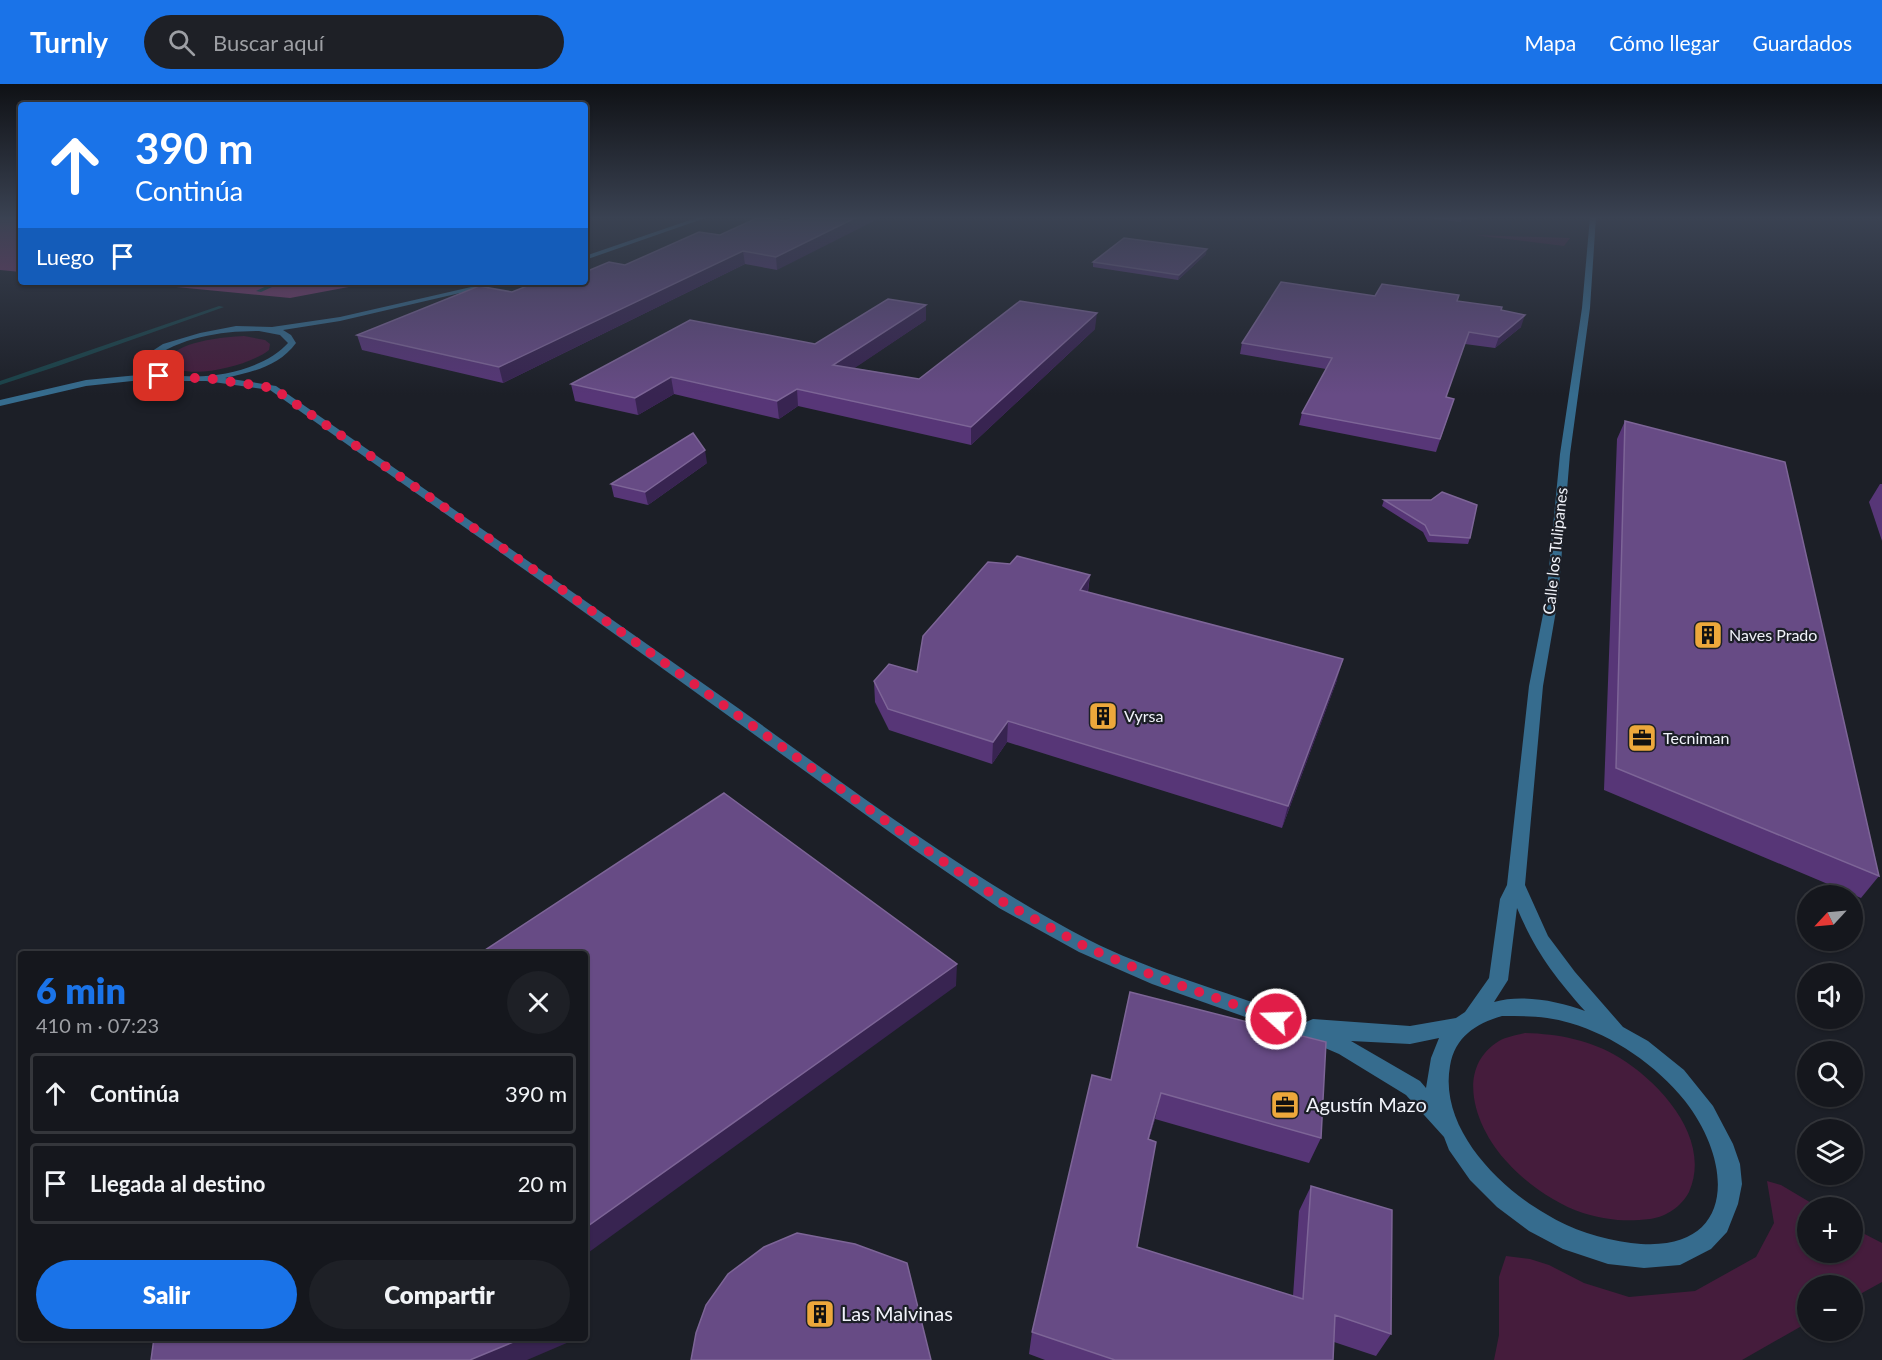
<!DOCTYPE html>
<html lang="es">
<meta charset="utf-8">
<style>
body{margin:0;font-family:Lato,sans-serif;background:#1e2026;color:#f1f3f6;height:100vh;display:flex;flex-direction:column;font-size:22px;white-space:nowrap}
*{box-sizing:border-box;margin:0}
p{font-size:20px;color:#9d9fa4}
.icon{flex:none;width:33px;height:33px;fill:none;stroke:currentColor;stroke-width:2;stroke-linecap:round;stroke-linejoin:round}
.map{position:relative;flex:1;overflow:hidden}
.side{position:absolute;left:18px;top:867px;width:570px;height:390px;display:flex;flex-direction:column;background:#15171d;border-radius:6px;box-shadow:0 2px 4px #0004,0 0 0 2px #34363b}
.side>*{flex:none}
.hud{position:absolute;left:18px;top:18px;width:570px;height:183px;border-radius:6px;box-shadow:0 2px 4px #0004,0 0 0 2px #34363b;background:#1a73e8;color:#fff;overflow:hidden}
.needle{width:39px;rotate:244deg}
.fabs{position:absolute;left:1797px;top:801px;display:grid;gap:12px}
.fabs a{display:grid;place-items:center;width:66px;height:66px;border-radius:50%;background:#15171d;box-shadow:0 2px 4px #0004,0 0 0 2px #34363b;font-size:30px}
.pin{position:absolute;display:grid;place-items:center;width:51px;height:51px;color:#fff;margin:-26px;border-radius:12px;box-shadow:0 3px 9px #0006}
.me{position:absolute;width:66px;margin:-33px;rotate:290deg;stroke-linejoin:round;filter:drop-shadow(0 0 4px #0008)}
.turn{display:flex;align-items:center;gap:21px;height:126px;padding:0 18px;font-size:27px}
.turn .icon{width:78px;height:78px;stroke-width:2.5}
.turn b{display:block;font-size:42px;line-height:51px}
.then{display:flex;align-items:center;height:57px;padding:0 18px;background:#0003;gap:12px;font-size:22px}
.round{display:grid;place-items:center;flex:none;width:63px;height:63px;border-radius:32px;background:#1e2026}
.headline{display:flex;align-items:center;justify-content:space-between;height:102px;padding:0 18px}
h1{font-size:36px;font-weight:800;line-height:45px;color:#1a73e8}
.button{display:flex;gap:12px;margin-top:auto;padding:12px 18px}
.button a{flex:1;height:69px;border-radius:36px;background:#1a73e8;color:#fff;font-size:24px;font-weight:800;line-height:69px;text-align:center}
.button a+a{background:#1e2026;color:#f1f3f6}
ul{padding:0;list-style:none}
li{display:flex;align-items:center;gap:18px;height:81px;margin:0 12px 9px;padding:0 6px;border:3px solid #34363b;border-radius:6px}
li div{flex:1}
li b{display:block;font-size:22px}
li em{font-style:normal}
header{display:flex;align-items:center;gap:36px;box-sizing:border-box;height:84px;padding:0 30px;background:#1a73e8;color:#fff}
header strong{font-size:28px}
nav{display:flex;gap:33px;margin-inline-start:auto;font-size:21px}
.search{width:420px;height:54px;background:#1e2026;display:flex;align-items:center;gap:15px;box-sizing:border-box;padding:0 21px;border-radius:33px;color:#9d9fa4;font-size:22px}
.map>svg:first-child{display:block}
</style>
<header>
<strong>Turnly</strong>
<div class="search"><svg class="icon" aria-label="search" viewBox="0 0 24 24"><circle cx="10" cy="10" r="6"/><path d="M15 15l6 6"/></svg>Buscar aquí</div>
<nav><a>Mapa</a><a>Cómo llegar</a><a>Guardados</a></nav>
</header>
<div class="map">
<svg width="1882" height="1276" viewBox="0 0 1882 1276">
<rect width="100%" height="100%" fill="#1c1f27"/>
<path fill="#451c3c" d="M1474,151L1570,154L1564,162Z
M244,252L265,256L270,260L269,266C251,281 186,299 167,279C172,257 225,253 244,252Z
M1525,949C1559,950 1591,956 1620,974C1662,1000 1712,1056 1689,1108C1682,1122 1666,1133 1650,1135C1625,1138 1607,1136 1583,1129C1556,1120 1527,1100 1508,1079C1478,1048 1452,986 1499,957C1506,953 1517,951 1525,949Z
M1767,1097L1781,1101L1818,1123L1808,1124V1168H1852L1853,1144L1882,1159V1198L1853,1214L1852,1202H1808L1807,1239L1742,1276H1494L1499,1251V1193L1506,1172L1530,1175L1549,1181L1584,1199L1629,1213L1695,1207L1756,1173L1774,1139Z"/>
<path fill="#7c386c" d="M0,133H21V188L0,186Z
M125,198H375L290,214Z"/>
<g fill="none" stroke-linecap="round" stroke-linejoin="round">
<path fill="#1a4349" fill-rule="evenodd" d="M275,198H283L261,208L256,207Z
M219,222L224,223L58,282L0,301V297Z"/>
<path fill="#366c8e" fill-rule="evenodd" d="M699,133H708L585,176V172Z
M1590,133H1596L1590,224L1570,370L1558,515L1543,602L1525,801L1548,852L1575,888L1623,943L1648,957L1684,986L1713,1022L1733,1060L1740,1080L1742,1100L1738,1120L1727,1148L1711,1165L1680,1181L1644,1184L1608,1180L1563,1165L1529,1147L1497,1123L1470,1096L1449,1066L1444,1053L1406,1011L1339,970L1288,948L1152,900L1079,868L999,824L916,767L552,505L270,306L206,297H177L160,294L86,302L0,322V316L86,296L149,290L141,285L143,273L163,260L200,249L236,242L272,243L340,233L493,198H507L340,237L283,246L291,251L296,259C279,282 253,288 225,294L276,302C431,409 584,516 738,624C852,705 964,791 1089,856C1158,891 1235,909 1306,938L1313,935L1410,942L1456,934L1465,928L1489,894L1500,815L1507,801L1529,602L1546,515L1560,370L1582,224ZM259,247L280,251L288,259C261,290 187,302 151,284L150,276C181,253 221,247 259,247ZM1517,824C1535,867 1554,892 1585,927C1558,917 1522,910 1494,918L1508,896ZM1502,932C1525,932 1548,932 1570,939C1614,952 1656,981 1685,1017C1735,1081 1736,1172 1631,1159C1601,1155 1572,1146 1546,1130C1497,1102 1439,1043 1450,982C1455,953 1475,940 1502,932ZM1439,954L1431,974L1426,1004L1420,997L1351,957L1410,960Z"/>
</g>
<path fill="#573677" d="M1421,133H1477L1476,136L1462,134L1461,138Z
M786,137L777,186L745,180L503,299L362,266L357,251L512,208L585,198L625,181Z
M1206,170L1178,196L1093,183V178Z
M1375,212L1458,217L1501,226L1521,243L1495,264L1465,260L1446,313L1450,327L1436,368L1299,341L1302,329L1326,285L1240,270L1242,259Z
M926,236L854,284L919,295L1095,245L971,361L798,322L779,335L674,310L638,331L575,317L571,300L815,260Z
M1625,337L1879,792L1861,814L1604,706L1617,355Z
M707,379L648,421L614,413L611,400Z
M1880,400H1882V457L1869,418Z
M1384,416L1470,454L1468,460L1428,458L1423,448L1382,422Z
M1090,491L1088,508L1337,596L1282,744L1007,658L992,680L889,646L875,618L874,597L917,588Z
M1130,908L1321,1054L1309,1079L1155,1035L1149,1055L1137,1163L1293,1212L1299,1127L1311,1102L1391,1250L1376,1272L1334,1258L1333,1276H1045L1029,1270L1032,1248L1111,996Z"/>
<path fill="#382451" d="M857,133H882L777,186L776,173Z
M1207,165L1206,170L1178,196L1179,191Z
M743,167L745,180L503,299L499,283Z
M926,221V236L834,298L833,281Z
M1097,229L1095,245L971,361V343Z
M1525,231L1521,243L1495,264L1499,253Z
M671,293L674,310L638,331L635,314Z
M797,305L798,322L779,335L777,317Z
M705,366L707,379L648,421L645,408Z
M1090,491L1087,511L1080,506Z
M1343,575L1337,596L1282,744L1288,722Z
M1008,637L1007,658L992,680L993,658Z
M957,880L956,902L585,1171V1144Z
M1161,1009L1155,1035L1141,1080L1148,1055Z
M523,1254H569V1258L527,1276H470Z"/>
<path fill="#674b85" stroke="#7d6597" stroke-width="1.5" d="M759,133L786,137L795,133H857L776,173L743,167L499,283L357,251L479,202L512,208L537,198H585V188L609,178L625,181L699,148L720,151Z
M1124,154L1207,165L1179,191L1093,178Z
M1281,198L1375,212L1382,200L1459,211L1457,217L1502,223L1501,226L1525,231L1499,253L1469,248L1446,313L1454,315L1440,355L1302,329L1332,274L1242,259Z
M888,215L926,221L833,281L919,295L1020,217L1097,229L971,343L797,305L777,317L671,293L635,314L571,300L690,236L815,260Z
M1625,337L1785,378L1879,792L1616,684Z
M693,349L705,366L645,408L611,400Z
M1442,408L1477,421L1470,454L1430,451L1425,441L1384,416H1431Z
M1017,472L1090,491L1080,506L1343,575L1288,722L1008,637L993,658L888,625L874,597L889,580L917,588L923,552L988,478L1010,480Z
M724,709L957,880L585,1144V870H479Z
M1130,908L1326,958L1321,1054L1161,1009L1148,1055L1156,1058L1137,1163L1303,1215L1311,1102L1392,1126L1391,1250L1335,1231L1333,1276H1115L1032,1248L1092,991L1111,996Z
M797,1149L855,1160L907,1179L931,1276H691L696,1249L706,1221L728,1190L764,1163Z
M154,1254H523L470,1276H151Z"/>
<linearGradient id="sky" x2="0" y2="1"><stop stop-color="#0f1115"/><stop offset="0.43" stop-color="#3a4252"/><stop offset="1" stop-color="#3a4252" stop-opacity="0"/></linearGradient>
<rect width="1882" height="311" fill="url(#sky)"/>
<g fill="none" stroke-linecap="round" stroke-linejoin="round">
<path stroke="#e11d48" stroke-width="10" stroke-dasharray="0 18" d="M159,292L171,294H206L273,304L557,502L922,763L1005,819L1086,863L1159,894L1276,935"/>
</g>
<defs>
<g id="building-square" transform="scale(1.5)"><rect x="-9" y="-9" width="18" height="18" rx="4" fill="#eda83b" stroke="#1c1f27"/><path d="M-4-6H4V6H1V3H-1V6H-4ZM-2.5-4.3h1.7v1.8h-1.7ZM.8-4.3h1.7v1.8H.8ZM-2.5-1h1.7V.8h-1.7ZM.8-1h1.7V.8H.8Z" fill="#111"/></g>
<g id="office-square" transform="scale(1.5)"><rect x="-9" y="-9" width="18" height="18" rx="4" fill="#eda83b" stroke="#1c1f27"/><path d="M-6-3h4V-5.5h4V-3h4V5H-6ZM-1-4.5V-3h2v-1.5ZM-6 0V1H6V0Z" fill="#111"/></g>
</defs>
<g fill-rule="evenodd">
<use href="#building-square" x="1708" y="551"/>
<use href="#building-square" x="1103" y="632"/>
<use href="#office-square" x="1642" y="654"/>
<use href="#office-square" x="1285" y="1021"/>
<use href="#building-square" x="820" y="1230"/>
</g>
<g text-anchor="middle" stroke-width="4.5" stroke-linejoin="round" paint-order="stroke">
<g font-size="16" fill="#f1f3fa" stroke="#1c1f27">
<text transform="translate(1555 467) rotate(-84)" y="6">Calle los Tulipanes</text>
</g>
<g font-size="16" fill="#f1f3fa" stroke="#1c1f27" text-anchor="start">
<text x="1729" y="557">Naves Prado</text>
<text x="1124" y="638">Vyrsa</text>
<text x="1663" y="660">Tecniman</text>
</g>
<g font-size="20" fill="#f1f3fa" stroke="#1c1f27" text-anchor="start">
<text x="1306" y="1028">Agustín Mazo</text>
<text x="841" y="1237">Las Malvinas</text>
</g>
</g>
</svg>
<div class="fabs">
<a><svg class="needle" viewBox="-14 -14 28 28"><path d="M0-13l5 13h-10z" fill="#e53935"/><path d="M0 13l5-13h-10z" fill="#9d9fa4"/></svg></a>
<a><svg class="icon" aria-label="sound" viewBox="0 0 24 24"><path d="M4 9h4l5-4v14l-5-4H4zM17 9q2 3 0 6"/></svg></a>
<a><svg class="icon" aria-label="search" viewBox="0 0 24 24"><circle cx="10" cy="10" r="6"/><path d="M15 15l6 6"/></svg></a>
<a><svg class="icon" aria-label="layers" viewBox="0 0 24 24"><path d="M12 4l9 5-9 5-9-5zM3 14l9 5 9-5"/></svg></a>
<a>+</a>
<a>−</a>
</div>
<div class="pin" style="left:159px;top:292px;background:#d93025"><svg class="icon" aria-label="arrive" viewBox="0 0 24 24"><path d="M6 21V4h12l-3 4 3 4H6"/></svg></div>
<svg class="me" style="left:1276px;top:935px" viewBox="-20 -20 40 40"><circle r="17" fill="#e11d48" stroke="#fff" stroke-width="3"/><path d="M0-11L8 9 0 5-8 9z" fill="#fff"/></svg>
<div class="hud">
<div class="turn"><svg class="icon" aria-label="ahead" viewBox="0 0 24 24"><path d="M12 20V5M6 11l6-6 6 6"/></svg><div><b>390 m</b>Continúa</div></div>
<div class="then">Luego<svg class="icon" aria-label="arrive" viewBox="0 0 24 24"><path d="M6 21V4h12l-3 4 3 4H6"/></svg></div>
</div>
<section class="side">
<div class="headline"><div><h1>6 min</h1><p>410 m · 07:23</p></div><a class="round"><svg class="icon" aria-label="close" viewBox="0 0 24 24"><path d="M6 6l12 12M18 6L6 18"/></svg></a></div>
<ul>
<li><svg class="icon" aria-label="ahead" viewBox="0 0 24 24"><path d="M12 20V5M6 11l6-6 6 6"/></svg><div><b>Continúa</b></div><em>390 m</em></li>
<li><svg class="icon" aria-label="arrive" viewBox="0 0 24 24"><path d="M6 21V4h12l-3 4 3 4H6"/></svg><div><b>Llegada al destino</b></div><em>20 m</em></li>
</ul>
<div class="button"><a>Salir</a><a>Compartir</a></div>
</section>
</div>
